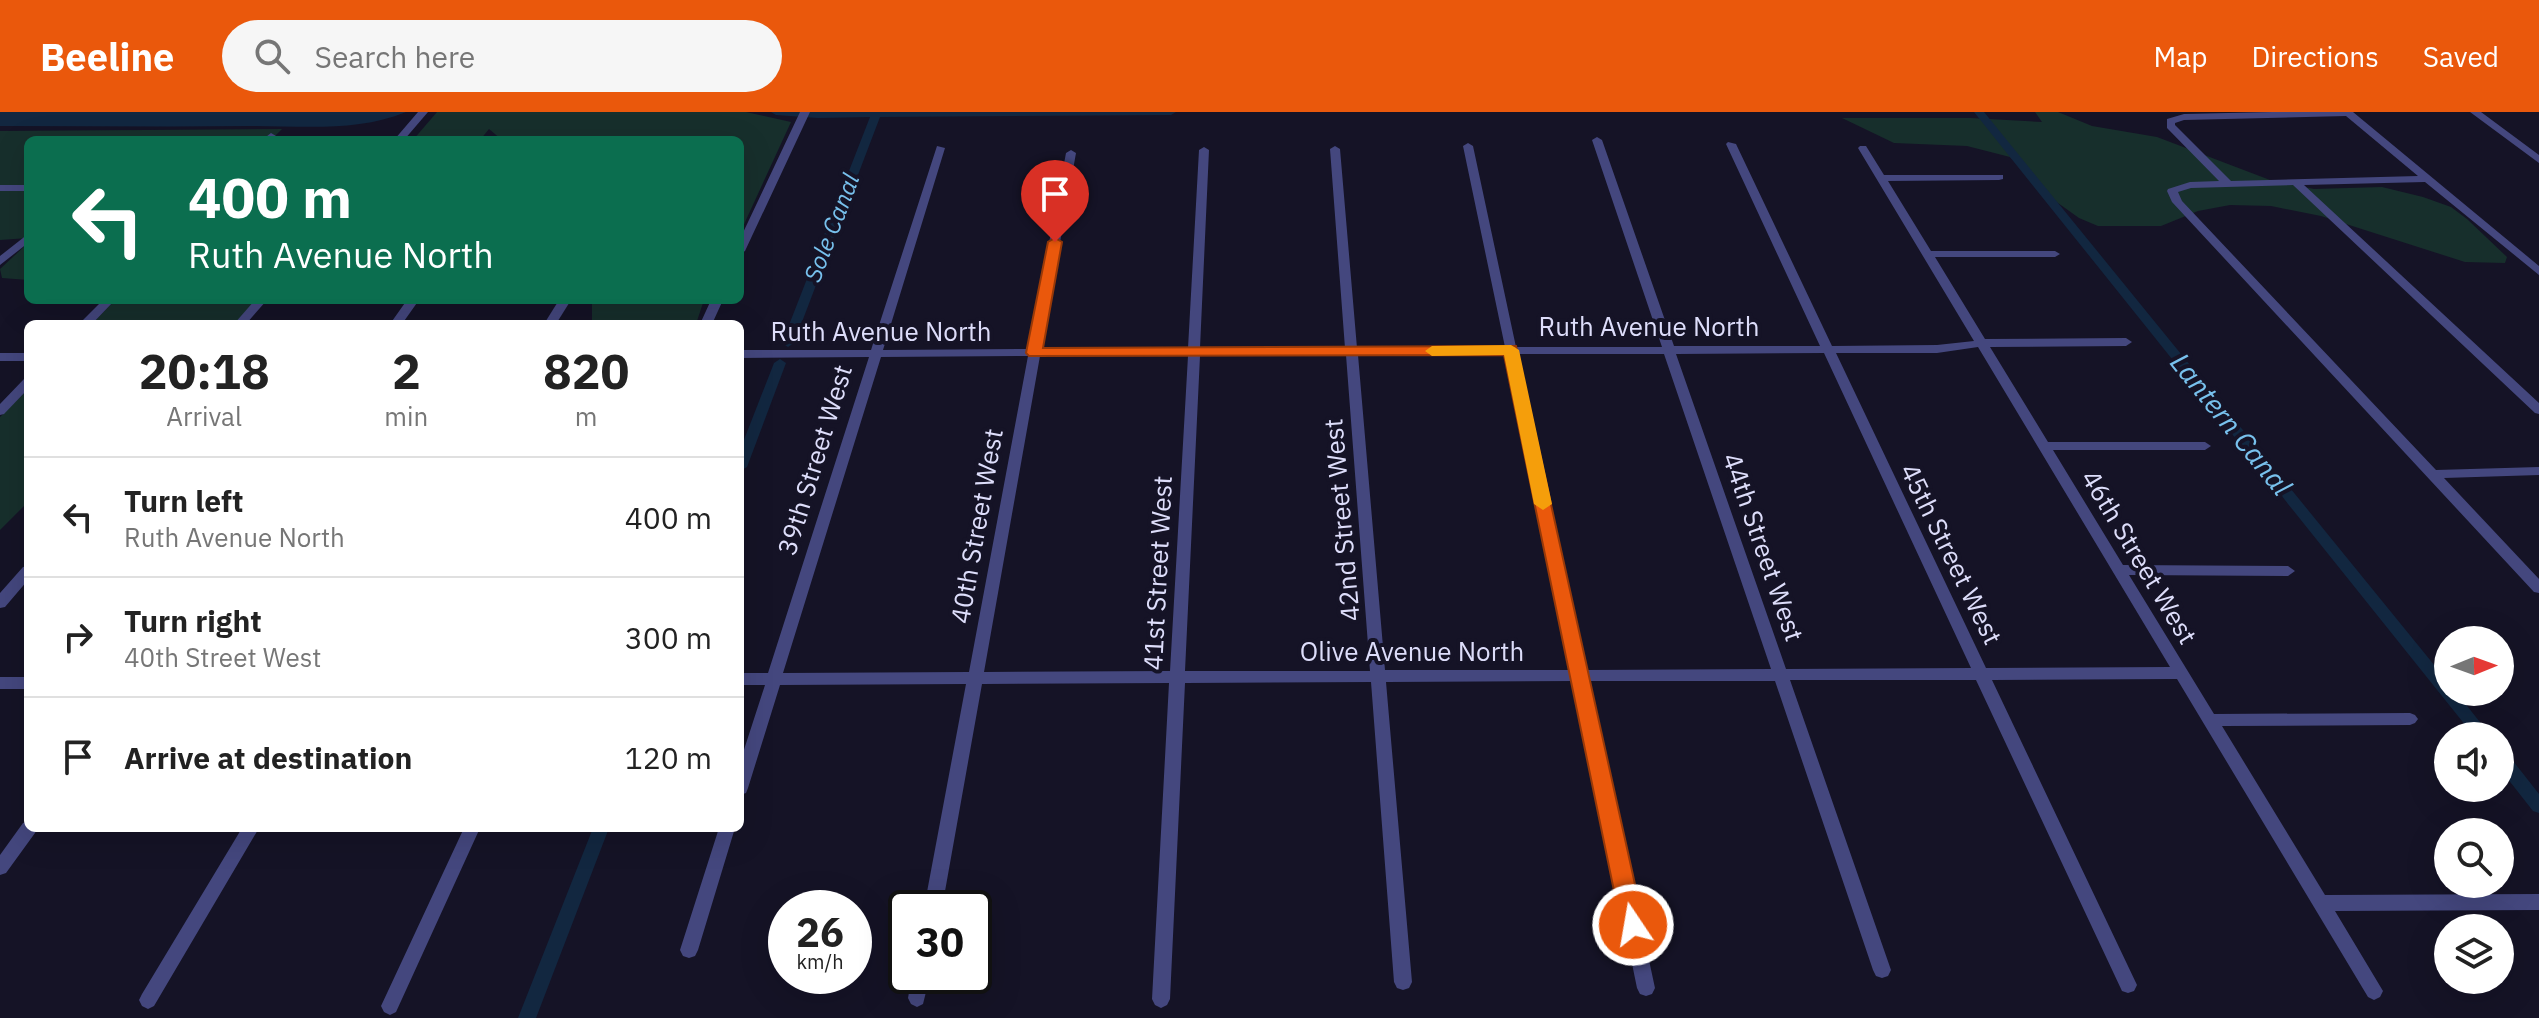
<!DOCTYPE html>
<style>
body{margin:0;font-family:"IBM Plex Sans",sans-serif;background:#f6f6f6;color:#222;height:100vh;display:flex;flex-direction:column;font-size:30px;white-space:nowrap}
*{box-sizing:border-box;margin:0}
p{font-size:26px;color:#767676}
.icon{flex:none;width:44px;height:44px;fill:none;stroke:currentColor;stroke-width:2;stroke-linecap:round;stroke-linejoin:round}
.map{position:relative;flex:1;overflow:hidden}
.details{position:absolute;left:24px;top:208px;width:720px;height:512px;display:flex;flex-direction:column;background:#fff;border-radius:12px;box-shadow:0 8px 32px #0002}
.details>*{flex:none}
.banner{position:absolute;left:24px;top:24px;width:720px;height:168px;border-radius:12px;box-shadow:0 8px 32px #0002;background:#0b6e4f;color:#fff;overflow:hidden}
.needle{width:52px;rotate:89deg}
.controls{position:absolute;left:2434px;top:514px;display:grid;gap:16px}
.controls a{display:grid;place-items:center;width:80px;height:80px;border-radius:50%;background:#fff;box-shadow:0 8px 32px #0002;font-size:40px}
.speed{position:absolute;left:768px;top:778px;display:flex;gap:16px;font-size:40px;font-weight:700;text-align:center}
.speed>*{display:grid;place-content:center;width:104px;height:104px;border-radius:50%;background:#fff;box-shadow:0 8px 32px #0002;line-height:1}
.speed small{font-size:20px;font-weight:400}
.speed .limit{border:4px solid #111;border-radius:12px;background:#fff;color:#111}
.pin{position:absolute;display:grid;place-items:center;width:68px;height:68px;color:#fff;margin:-82px -34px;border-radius:50% 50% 50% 0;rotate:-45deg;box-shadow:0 0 8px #0007}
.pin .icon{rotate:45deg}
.me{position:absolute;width:88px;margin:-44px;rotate:348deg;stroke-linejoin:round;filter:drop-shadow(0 0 6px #0008)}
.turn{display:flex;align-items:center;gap:28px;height:168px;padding:0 32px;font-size:36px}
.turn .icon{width:104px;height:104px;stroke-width:2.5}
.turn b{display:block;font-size:56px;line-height:68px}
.eta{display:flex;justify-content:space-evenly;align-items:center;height:136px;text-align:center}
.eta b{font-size:48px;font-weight:700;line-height:56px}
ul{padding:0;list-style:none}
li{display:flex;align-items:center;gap:24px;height:120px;padding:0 32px;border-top:2px solid #e0e0e0}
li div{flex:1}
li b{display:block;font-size:30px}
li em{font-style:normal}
header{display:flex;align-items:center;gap:48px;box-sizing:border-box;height:112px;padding:0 40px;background:#ea580c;color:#fff}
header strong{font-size:38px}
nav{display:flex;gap:44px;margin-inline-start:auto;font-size:28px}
.search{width:560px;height:72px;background:#f6f6f6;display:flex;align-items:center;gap:20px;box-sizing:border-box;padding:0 28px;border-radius:44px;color:#767676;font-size:30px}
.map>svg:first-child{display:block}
</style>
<header>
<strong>Beeline</strong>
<div class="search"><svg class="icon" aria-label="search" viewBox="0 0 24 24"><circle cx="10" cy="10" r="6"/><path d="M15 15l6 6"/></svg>Search here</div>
<nav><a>Map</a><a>Directions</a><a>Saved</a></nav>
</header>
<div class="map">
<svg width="2539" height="906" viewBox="0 0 2539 906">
<rect width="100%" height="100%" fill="#151326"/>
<path fill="#172f2c" d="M437,0H746L791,10L740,121V28H502L489,17L480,28H413Z
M2035,0H2058L2092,14L2157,25L2270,68L2314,77L2382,75L2423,85L2451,95L2467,107L2507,145L2505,151L2465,150L2321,104L2271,94L2230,93L2198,99L2161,114H2098L2079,106L2051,86L2010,45L1967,34L1894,31L1842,6H1971L2042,10Z
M282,17L271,28H28V126L0,128V19Z
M28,131V168L2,166L0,157Z
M115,188H261L241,212H92Z
M592,188H704L696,212H592Z
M28,277V390L0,418V305Z"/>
<path fill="#122740" d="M0,0H406C358,20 304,14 253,14C169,15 84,14 0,14Z"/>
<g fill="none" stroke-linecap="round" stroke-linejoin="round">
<path fill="#122740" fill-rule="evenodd" d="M771,0H1176L1171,3L880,5L794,231L788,235L782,231L870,5L818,6L776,3Z
M1974,0H1984L2448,570V580H2456L2491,624H2474Z
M780,247L786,251L747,355L740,359V338L774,251Z
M2500,639L2506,640L2539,682V701L2533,699L2500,657Z
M593,716H609L536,906H518Z"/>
<path fill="#44477e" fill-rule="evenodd" d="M418,0H428L404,28H394Z
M800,0H810L745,139L740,142V127Z
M2272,0H2353L2539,154V163L2425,70L2304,73L2539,291V302L2535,301L2293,73L2191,76L2178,80L2182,89L2436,358L2539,355V363L2444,366L2539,467V481L2534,480L2172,90L2167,79L2168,77L2190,70L2219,69L2167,16V7L2184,2ZM2346,4L2418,64L2231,69L2175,13V11L2184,8Z
M2470,0H2481L2539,43V51Z
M271,21L276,24L273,28H262Z
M1597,25L1602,28L1674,234H1820L1726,32L1728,30L1736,32L1832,234L1937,233L1974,229L1858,36L1860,34H1866L1884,63H2003V67L1999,68L1888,69L1931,139H2055L2060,142L2055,145H1935L1985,227L2126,226L2132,230L2126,234L1990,235L2048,330H2205L2211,334L2205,338H2053L2123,453L2288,454L2295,459L2288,464L2129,463L2214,602L2410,601L2415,603L2418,607L2415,611L2410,613L2222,614L2325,783L2539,782V798L2335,799L2383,879L2380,885L2374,888L2368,885L2177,567L1992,568L2137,873L2134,879L2128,881L2122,879L1976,568H1790L1891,858L1888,864L1882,866L1876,864L1873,858L1775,569H1589L1655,876L1652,882L1646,884L1640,882L1637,876L1574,569L1386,570L1412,870L1409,876L1403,878L1397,876L1394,870L1371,570L1185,571L1170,887L1167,893L1161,896L1155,893L1152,887L1169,571L982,572L942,796H924L966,572L780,573L748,676L746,681L740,683V650L765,573H740V561H768L869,245L740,246V238H871L937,34L945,36L883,238L1029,237L1066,41L1071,38L1076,41L1041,237L1188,236L1199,38L1204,35L1209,38L1200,236H1345L1330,37L1335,34L1340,37L1357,236L1505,235L1463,34L1468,31L1473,34L1516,235H1662L1592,28ZM1978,235L2170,555L1986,556L1836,241H1937ZM1824,241L1971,556L1786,557L1676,242ZM1506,242L1571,558H1385L1358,243ZM1518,242H1664L1771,557L1586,558ZM1346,243L1370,559H1185L1200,244ZM1028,244L969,560L783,561L881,245ZM1040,244H1188L1170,559L984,560Z
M0,73H28V79H0Z
M28,122V131L0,153V144Z
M103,188H115L92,212H79Z
M255,188H267L246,212H234Z
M407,188H419L402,212H390Z
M559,188H571L556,212H544Z
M711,188H723L712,212H700Z
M0,241H28V249H0Z
M28,266V277L4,302L0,303V292L24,267Z
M28,454V468L5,495L0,496V481L23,455Z
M0,565H28V577H0Z
M28,709V716H37L35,721L6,761L0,763V743L23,711Z
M242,716H259L154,894L148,897L142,894L139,888L142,882Z
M464,716H480L396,900L390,903L384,900L381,894Z
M719,716H735L698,838L695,844L689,846L683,844L680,838Z
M912,864H930L923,892L917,895L911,892L908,886Z"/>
</g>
<path fill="#ea580c" stroke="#983908" stroke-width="2" d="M1055,126L1062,130L1043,236L1516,234L1644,813L1641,820L1633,823L1625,820L1621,813L1504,243L1029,244L1026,241L1048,130Z"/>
<path fill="#f59e0b" d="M1511,233L1519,238L1552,392L1543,398L1534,392L1504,243L1432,244L1425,239L1432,234Z"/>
<g text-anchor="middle" stroke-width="8" stroke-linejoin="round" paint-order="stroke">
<g font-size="24" font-style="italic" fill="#78c1ed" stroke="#151326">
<text transform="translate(832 116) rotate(-69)" y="8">Sole Canal</text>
</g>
<g font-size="26" fill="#ddddfa" stroke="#151326">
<text x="1649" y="224">Ruth Avenue North</text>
<text x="881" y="229">Ruth Avenue North</text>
<text transform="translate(815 348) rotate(-73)" y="9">39th Street West</text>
<text transform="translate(1342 408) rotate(-95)" y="9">42nd Street West</text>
<text transform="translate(977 414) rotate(-80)" y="9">40th Street West</text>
<text transform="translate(1763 435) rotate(71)" y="9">44th Street West</text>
<text transform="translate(1951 442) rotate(64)" y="9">45th Street West</text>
<text transform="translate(2139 445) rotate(59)" y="9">46th Street West</text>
<text transform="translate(1158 461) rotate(-87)" y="9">41st Street West</text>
<text x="1412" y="549">Olive Avenue North</text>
</g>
<g font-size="28" font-style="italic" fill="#78c1ed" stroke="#151326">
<text transform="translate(2231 312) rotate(51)" y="10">Lantern Canal</text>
</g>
</g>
</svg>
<div class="controls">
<a><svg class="needle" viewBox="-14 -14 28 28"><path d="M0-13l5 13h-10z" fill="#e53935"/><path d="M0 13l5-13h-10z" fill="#767676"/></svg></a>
<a><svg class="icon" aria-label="sound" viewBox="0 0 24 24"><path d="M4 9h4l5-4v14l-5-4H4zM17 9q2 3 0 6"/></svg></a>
<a><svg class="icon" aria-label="search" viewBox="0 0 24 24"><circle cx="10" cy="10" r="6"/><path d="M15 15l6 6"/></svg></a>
<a><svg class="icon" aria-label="layers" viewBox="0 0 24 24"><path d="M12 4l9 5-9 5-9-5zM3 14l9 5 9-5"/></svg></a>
</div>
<div class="speed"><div>26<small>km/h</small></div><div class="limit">30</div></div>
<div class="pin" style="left:1055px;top:130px;background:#d93025"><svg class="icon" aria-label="arrive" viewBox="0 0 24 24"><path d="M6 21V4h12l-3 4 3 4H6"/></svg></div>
<svg class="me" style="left:1633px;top:813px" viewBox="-20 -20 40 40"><circle r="17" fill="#ea580c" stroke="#fff" stroke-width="3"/><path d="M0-11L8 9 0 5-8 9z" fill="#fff"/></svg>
<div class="banner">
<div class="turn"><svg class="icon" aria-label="left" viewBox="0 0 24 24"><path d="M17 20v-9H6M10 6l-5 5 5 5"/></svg><div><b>400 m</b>Ruth Avenue North</div></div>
</div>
<section class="details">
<div class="eta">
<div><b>20:18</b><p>Arrival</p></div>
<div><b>2</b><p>min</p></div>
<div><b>820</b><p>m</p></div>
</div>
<ul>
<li><svg class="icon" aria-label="left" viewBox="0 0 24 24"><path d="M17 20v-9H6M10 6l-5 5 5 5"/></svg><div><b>Turn left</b><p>Ruth Avenue North</p></div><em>400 m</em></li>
<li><svg class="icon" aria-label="right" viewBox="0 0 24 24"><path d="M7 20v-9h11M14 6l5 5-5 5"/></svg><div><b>Turn right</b><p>40th Street West</p></div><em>300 m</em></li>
<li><svg class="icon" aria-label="arrive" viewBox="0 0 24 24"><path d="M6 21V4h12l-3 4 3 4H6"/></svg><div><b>Arrive at destination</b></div><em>120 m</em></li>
</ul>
</section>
</div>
